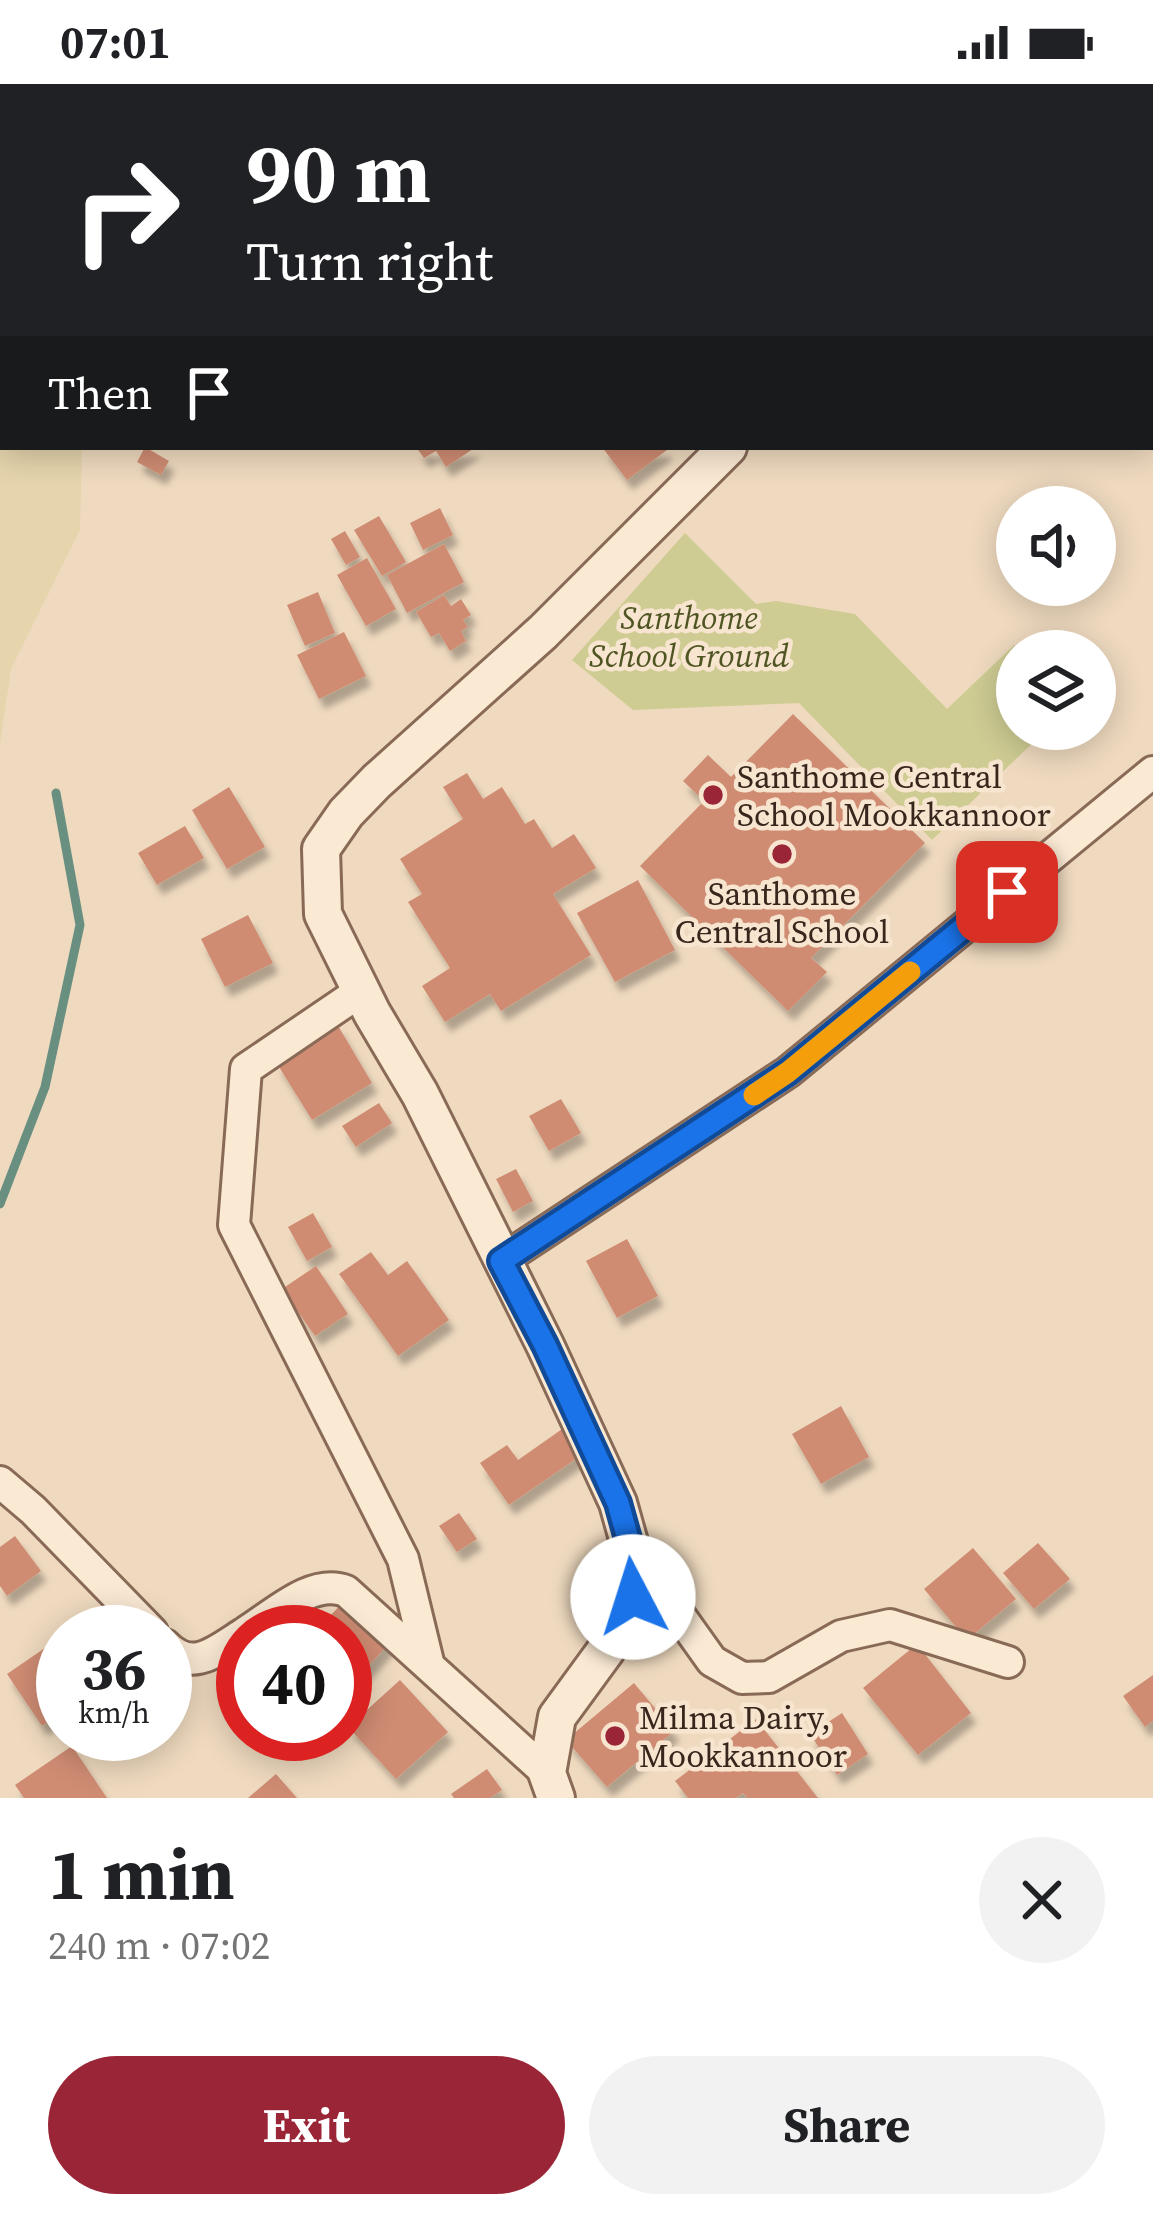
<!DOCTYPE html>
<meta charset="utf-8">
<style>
body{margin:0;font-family:"Source Serif 4",serif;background:#f2f2f2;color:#202124;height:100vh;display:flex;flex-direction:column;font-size:45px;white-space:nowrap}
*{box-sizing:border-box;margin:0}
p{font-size:39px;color:#757577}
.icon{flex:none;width:66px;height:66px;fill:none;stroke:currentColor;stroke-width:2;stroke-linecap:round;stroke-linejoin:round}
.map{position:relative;height:1714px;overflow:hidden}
.drawer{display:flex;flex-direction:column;background:#fff;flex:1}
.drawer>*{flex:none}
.banner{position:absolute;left:0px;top:0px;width:1155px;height:366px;box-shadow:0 6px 30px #0003;background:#202124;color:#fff;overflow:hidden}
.controls{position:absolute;left:996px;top:402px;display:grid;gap:24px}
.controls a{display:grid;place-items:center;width:120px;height:120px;border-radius:50%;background:#fff;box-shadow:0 6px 30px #0003;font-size:60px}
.speed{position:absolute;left:36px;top:1521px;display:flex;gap:24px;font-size:60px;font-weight:700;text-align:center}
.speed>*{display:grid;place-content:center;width:156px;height:156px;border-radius:50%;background:#fff;box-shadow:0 6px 30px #0003;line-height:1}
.speed small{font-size:30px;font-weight:400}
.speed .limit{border:18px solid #d22;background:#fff;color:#111}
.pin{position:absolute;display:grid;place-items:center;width:102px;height:102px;color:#fff;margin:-51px;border-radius:24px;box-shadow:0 6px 18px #0006}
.me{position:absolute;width:132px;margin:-66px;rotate:355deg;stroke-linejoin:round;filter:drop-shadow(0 0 9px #0008)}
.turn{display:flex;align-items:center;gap:42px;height:252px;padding:0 48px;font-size:54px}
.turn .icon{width:156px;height:156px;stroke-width:2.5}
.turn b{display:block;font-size:84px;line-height:102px}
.then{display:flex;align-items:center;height:114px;padding:0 48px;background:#0003;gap:24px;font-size:45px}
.round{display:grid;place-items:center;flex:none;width:126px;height:126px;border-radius:63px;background:#f2f2f2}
.summary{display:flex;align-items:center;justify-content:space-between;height:204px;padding:0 48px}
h1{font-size:72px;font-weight:700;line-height:90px}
.action{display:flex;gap:24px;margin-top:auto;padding:24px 48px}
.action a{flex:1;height:138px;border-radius:72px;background:#9a2536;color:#fff;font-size:48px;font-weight:700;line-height:138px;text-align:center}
.action a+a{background:#f2f2f2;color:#202124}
.status{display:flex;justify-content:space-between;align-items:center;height:84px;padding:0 60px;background:#fff;direction:ltr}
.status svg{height:33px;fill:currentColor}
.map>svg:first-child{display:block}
</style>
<div class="status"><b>07:01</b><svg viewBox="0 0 49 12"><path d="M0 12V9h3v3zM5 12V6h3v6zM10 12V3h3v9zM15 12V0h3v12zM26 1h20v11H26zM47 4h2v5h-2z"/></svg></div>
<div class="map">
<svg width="1153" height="1714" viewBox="0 0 1153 1714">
<defs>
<filter id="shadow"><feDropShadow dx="5.5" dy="10" stdDeviation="3" flood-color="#0004"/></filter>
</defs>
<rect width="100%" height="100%" fill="#efdabf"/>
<path fill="#e5d4ac" d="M0,0H641L3,3V363H82L80,446L11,585L0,660Z"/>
<path fill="#cecc93" d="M685,449L756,520L776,517L855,530L947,625L1014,561L1021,567H1017V645H1047L932,756L799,619L633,626L572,576Z"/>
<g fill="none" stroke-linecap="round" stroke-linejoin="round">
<path stroke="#698f80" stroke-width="9" d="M0,1120L45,1003L80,841L56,709"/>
</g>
<path fill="#cf8c73" filter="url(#shadow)" d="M145,363L169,377L161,391L137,378Z
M416,363H476L446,383L436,367L424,374Z
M602,363H665L667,366L627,396Z
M440,424L453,451L423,466L410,439Z
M379,432L406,478L382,492L354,446Z
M345,447L360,473L346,481L331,455Z
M444,460L464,498L407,529L387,491Z
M367,474L396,525L366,542L337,491Z
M318,508L335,549L305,562L287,521Z
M444,511L451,522L461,515L471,531L463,536L468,543L461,547L466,557L450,567L439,549L431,553L416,528Z
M344,548L366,592L319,615L297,571Z
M793,630L925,759L811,874L827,888L788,927L640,782L704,717L683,697L708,671L731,693Z
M467,689L483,715L502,703L525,740L534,735L552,764L574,750L596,784L553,810L591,871L501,927L490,910L445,938L422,902L450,884L408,818L422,810L400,775L463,735L443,703Z
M229,703L265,763L227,785L192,726Z
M185,742L204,774L157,801L138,769Z
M638,796L675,866L615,898L577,829Z
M248,831L273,879L225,903L201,855Z
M337,940L372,999L312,1036L276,978Z
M561,1015L581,1049L549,1067L529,1032Z
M379,1019L392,1039L356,1063L342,1042Z
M516,1085L533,1117L513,1128L496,1095Z
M313,1129L332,1163L307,1177L288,1143Z
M627,1155L658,1212L617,1234L586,1177Z
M371,1168L388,1191L407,1177L449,1236L398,1272L339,1190Z
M316,1182L348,1230L315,1252L282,1205Z
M841,1322L869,1373L821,1400L792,1350Z
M565,1343L583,1370L509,1421L480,1379L507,1361L518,1376Z
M459,1429L477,1455L457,1468L439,1442Z
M15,1452L41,1487L7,1512L0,1502V1463Z
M1038,1459L1070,1495L1034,1525L1003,1489Z
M973,1464L1016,1515L967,1556L924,1505Z
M345,1516L391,1557L349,1604L345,1600V1548H294L304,1537L316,1547Z
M55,1557L63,1568V1627L42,1642L7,1590Z
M917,1560L971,1629L918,1671L863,1604Z
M1153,1591V1637L1145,1643L1123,1612Z
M400,1596L448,1648L396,1695L348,1643Z
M634,1599L674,1647L607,1703L566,1656Z
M842,1629L868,1670L837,1691L810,1650Z
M756,1635L818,1714H747L743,1709L736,1714H688L675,1697Z
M72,1662L107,1714H24L15,1701Z
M487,1685L502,1706L490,1714H454L451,1710Z
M276,1690L297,1714H248Z"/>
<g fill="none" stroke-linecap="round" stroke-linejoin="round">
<g stroke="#896a57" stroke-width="36">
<path id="minor" d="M361,907L246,985L234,1141L403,1475L429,1582
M501,1177L788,988L1153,688
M0,1398L33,1426L152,1548
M630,1462L712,1577L742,1594L769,1593L841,1552L890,1541L1008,1578
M246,1548C275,1530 312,1494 346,1507L547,1689
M165,1561C192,1589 215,1568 243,1550"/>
</g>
<g stroke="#896a57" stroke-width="42">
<path id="tertiary" d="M1151,3L1153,1
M556,1714L547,1689L557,1633L606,1566L633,1513L630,1462L618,1419L545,1261L420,1010L372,929L323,830L321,765L346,729L377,697L543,548L728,363"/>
</g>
<use href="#minor" stroke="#fae9d3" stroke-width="30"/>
<use href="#tertiary" stroke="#fae9d3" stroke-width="36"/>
</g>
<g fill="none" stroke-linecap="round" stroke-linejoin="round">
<g stroke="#114b97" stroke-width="30">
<path id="route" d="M633,1513L630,1462L618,1419L545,1261L501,1177L788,988L1007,808"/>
</g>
<use href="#route" stroke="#1a73e8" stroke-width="21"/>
<path stroke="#f59e0b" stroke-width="21" d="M754,1011L788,988L910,888"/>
</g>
<g fill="#9a2536" stroke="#f7e5cf" stroke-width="4.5">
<circle cx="713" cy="711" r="12"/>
<circle cx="782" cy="770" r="12"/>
<circle cx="615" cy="1652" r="12"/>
</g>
<g text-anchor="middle" stroke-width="9" stroke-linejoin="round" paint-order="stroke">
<g font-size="33" font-style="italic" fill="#4f5522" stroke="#f7e5cf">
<text x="689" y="545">Santhome<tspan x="689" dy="38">School Ground</tspan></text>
</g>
<g font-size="33" fill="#38251c" stroke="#f7e5cf" text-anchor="start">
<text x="737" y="704">Santhome Central<tspan x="737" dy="38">School Mookkannoor</tspan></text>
<text x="782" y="821" text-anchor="middle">Santhome<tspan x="782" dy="38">Central School</tspan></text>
<text x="639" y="1645">Milma Dairy,<tspan x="639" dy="38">Mookkannoor</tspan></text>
</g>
</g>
</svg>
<div class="controls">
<a><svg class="icon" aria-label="sound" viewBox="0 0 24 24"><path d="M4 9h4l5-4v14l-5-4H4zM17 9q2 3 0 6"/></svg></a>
<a><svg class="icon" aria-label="layers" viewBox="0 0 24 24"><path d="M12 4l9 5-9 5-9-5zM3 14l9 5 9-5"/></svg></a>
</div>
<div class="speed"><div>36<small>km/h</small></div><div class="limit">40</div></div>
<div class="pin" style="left:1007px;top:808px;background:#d93025"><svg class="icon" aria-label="arrive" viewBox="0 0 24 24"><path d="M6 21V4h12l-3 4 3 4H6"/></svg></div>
<svg class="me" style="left:633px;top:1513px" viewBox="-20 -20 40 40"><circle r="19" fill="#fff"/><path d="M0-13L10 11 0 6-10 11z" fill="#1a73e8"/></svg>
<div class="banner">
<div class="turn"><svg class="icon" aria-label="right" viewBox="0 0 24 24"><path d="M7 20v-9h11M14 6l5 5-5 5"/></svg><div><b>90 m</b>Turn right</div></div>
<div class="then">Then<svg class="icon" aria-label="arrive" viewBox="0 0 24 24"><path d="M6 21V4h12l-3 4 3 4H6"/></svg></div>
</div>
</div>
<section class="drawer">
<div class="summary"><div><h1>1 min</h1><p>240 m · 07:02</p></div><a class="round"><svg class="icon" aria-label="close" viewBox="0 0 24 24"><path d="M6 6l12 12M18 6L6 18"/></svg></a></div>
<div class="action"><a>Exit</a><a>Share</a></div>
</section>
